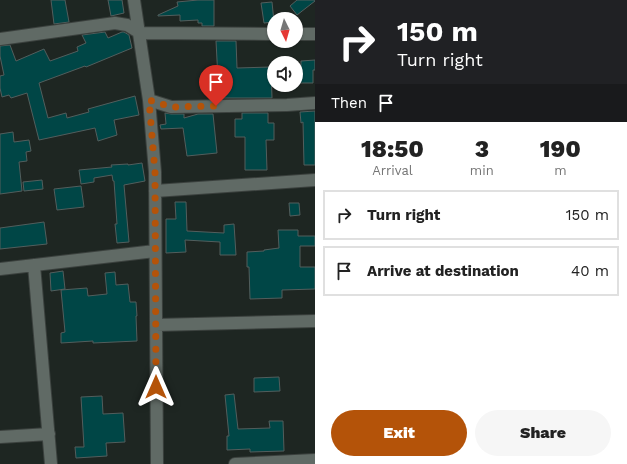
<!DOCTYPE html>
<style>
body{margin:0;font-family:"Work Sans",sans-serif;background:#f6f6f6;color:#222;height:100vh;display:flex;flex-direction:column;font-size:15px;white-space:nowrap}
*{box-sizing:border-box;margin:0}
p{font-size:13px;color:#767676}
.icon{flex:none;width:22px;height:22px;fill:none;stroke:currentColor;stroke-width:2;stroke-linecap:round;stroke-linejoin:round}
.map{position:relative;flex:1;overflow:hidden}
.sheet{display:flex;flex-direction:column;background:#fff;width:312px}
.sheet>*{flex:none}
.hud{background:#202124;color:#fff;overflow:hidden}
.needle{width:26px;rotate:175deg}
.buttons{position:absolute;left:267px;top:12px;display:grid;gap:8px}
.buttons a{display:grid;place-items:center;width:36px;height:36px;border-radius:50%;background:#fff;box-shadow:0 1px 3px #0004;font-size:20px}
.pin{position:absolute;display:grid;place-items:center;width:34px;height:34px;color:#fff;margin:-41px -17px;border-radius:50% 50% 50% 0;rotate:-45deg;box-shadow:0 0 4px #0007}
.pin .icon{rotate:45deg}
.me{position:absolute;width:44px;margin:-22px;rotate:0deg;stroke-linejoin:round;filter:drop-shadow(0 0 3px #0008)}
.turn{display:flex;align-items:center;gap:14px;height:84px;padding:0 16px;font-size:18px}
.turn .icon{width:52px;height:52px;stroke-width:2.5}
.turn b{display:block;font-size:28px;line-height:34px}
.then{display:flex;align-items:center;height:38px;padding:0 16px;background:#0003;gap:8px;font-size:15px}
.eta{display:flex;justify-content:space-evenly;align-items:center;height:68px;text-align:center}
.eta b{font-size:24px;font-weight:800;line-height:28px}
.action{display:flex;gap:8px;margin-top:auto;padding:8px 16px}
.action a{flex:1;height:46px;border-radius:24px;background:#b45309;color:#fff;font-size:16px;font-weight:800;line-height:46px;text-align:center}
.action a+a{background:#f6f6f6;color:#222}
ul{padding:0;list-style:none}
li{display:flex;align-items:center;gap:12px;height:50px;margin:0 8px 6px;padding:0 8px;border:2px solid #e0e0e0;border-radius:0px}
li div{flex:1}
li b{display:block;font-size:15px}
li em{font-style:normal}
main{display:flex;flex:1;min-height:0}
.map>svg:first-child{display:block}
</style>
<main>
<div class="map">
<svg width="315" height="464" viewBox="0 0 315 464">
<rect width="100%" height="100%" fill="#1e2622"/>
<path fill="#004646" stroke="#525e5d" d="M51,0H65L69,22L54,24Z
M108,0H122L124,13L111,16Z
M198,0H214V26H202V23H198V20L180,21V15L158,16V15L178,6L177,2Z
M297,0H315V1L297,15L290,6Z
M272,2L274,22L264,23L261,3Z
M105,32L108,38L122,32H124L129,35L132,48L86,67L85,66L39,83L48,118L66,113L67,118L89,112L88,109L135,96L139,115L114,120L117,135L98,141L95,128L39,140L27,93L11,98L9,95L2,97L0,88V76L4,75L0,56V46L10,45L16,61L44,49L50,61L78,51L77,47L86,43L82,35Z
M216,41H236L237,68L271,67L272,98H219Z
M315,60V70H313V83H299V71H301V61Z
M315,111V165H304L303,122L301,123L300,112Z
M165,113L171,114H184V118L198,114H213L217,153L187,156L183,128L161,129L160,125L166,124Z
M242,113H268V123H274V140H266L267,170H245V137H235V119H242Z
M13,132L14,142L29,140L31,151L26,152L27,161L19,162L22,191L0,194V134Z
M142,163L145,181L124,185L129,242L117,243L115,224H117L114,181H113L112,175L94,178V182L81,184L79,170L112,167L111,165L128,164V165Z
M42,180L43,189L24,191L23,182Z
M81,186L84,207L57,210L54,189Z
M175,202H186L187,231L224,233V225L234,224L236,255H220V242L185,240L186,252L166,253V219H176Z
M289,203H299L300,215L290,216Z
M44,222L47,244L0,249V228Z
M278,230H298V236H315V246H300V267H315V289L282,290V298L250,299L249,267H247V252L264,251V250L279,248Z
M63,271L65,289L51,291L50,273Z
M115,272L116,285L128,284L130,302H136L137,316H136L137,341L93,343V341L61,343V333L65,332L61,290L87,288L88,296L107,294L105,273Z
M279,377L280,391L254,392V378Z
M234,394L238,429L270,428L269,421H283L284,451L250,452V449L227,450V436H229L225,395Z
M102,396L103,414L123,413L125,442L106,443L107,456L76,458L75,447H84L81,397Z"/>
<g fill="none" stroke-linecap="round" stroke-linejoin="round">
<g stroke="#3b413e" stroke-width="14">
<path id="minor" d="M134,0L149,100L155,172L157,464
M296,34H315
M0,39L115,23L127,25L140,33L274,34
M149,100L171,107L287,105L315,103
M155,191L315,180
M34,265L51,464
M0,269L155,251
M156,325L315,321
M0,437L49,434
M235,464L315,460"/>
</g>
<use href="#minor" stroke="#606a65" stroke-width="12"/>
</g>
<g fill="none" stroke-linecap="round" stroke-linejoin="round">
<path stroke="#b45309" stroke-width="7" stroke-dasharray="0 12.6" d="M156,387L155,172L149,100L171,107L216,106"/>
</g>
</svg>
<div class="buttons">
<a><svg class="needle" viewBox="-14 -14 28 28"><path d="M0-13l5 13h-10z" fill="#e53935"/><path d="M0 13l5-13h-10z" fill="#767676"/></svg></a>
<a><svg class="icon" aria-label="sound" viewBox="0 0 24 24"><path d="M4 9h4l5-4v14l-5-4H4zM17 9q2 3 0 6"/></svg></a>
</div>
<div class="pin" style="left:216px;top:106px;background:#d93025"><svg class="icon" aria-label="arrive" viewBox="0 0 24 24"><path d="M6 21V4h12l-3 4 3 4H6"/></svg></div>
<svg class="me" style="left:156px;top:387px" viewBox="-20 -20 40 40"><path d="M0-17L14 15 0 8-14 15z" fill="#b45309" stroke="#fff" stroke-width="4"/></svg>
</div>
<section class="sheet">
<div class="hud">
<div class="turn"><svg class="icon" aria-label="right" viewBox="0 0 24 24"><path d="M7 20v-9h11M14 6l5 5-5 5"/></svg><div><b>150 m</b>Turn right</div></div>
<div class="then">Then<svg class="icon" aria-label="arrive" viewBox="0 0 24 24"><path d="M6 21V4h12l-3 4 3 4H6"/></svg></div>
</div>
<div class="eta">
<div><b>18:50</b><p>Arrival</p></div>
<div><b>3</b><p>min</p></div>
<div><b>190</b><p>m</p></div>
</div>
<ul>
<li><svg class="icon" aria-label="right" viewBox="0 0 24 24"><path d="M7 20v-9h11M14 6l5 5-5 5"/></svg><div><b>Turn right</b></div><em>150 m</em></li>
<li><svg class="icon" aria-label="arrive" viewBox="0 0 24 24"><path d="M6 21V4h12l-3 4 3 4H6"/></svg><div><b>Arrive at destination</b></div><em>40 m</em></li>
</ul>
<div class="action"><a>Exit</a><a>Share</a></div>
</section>
</main>
